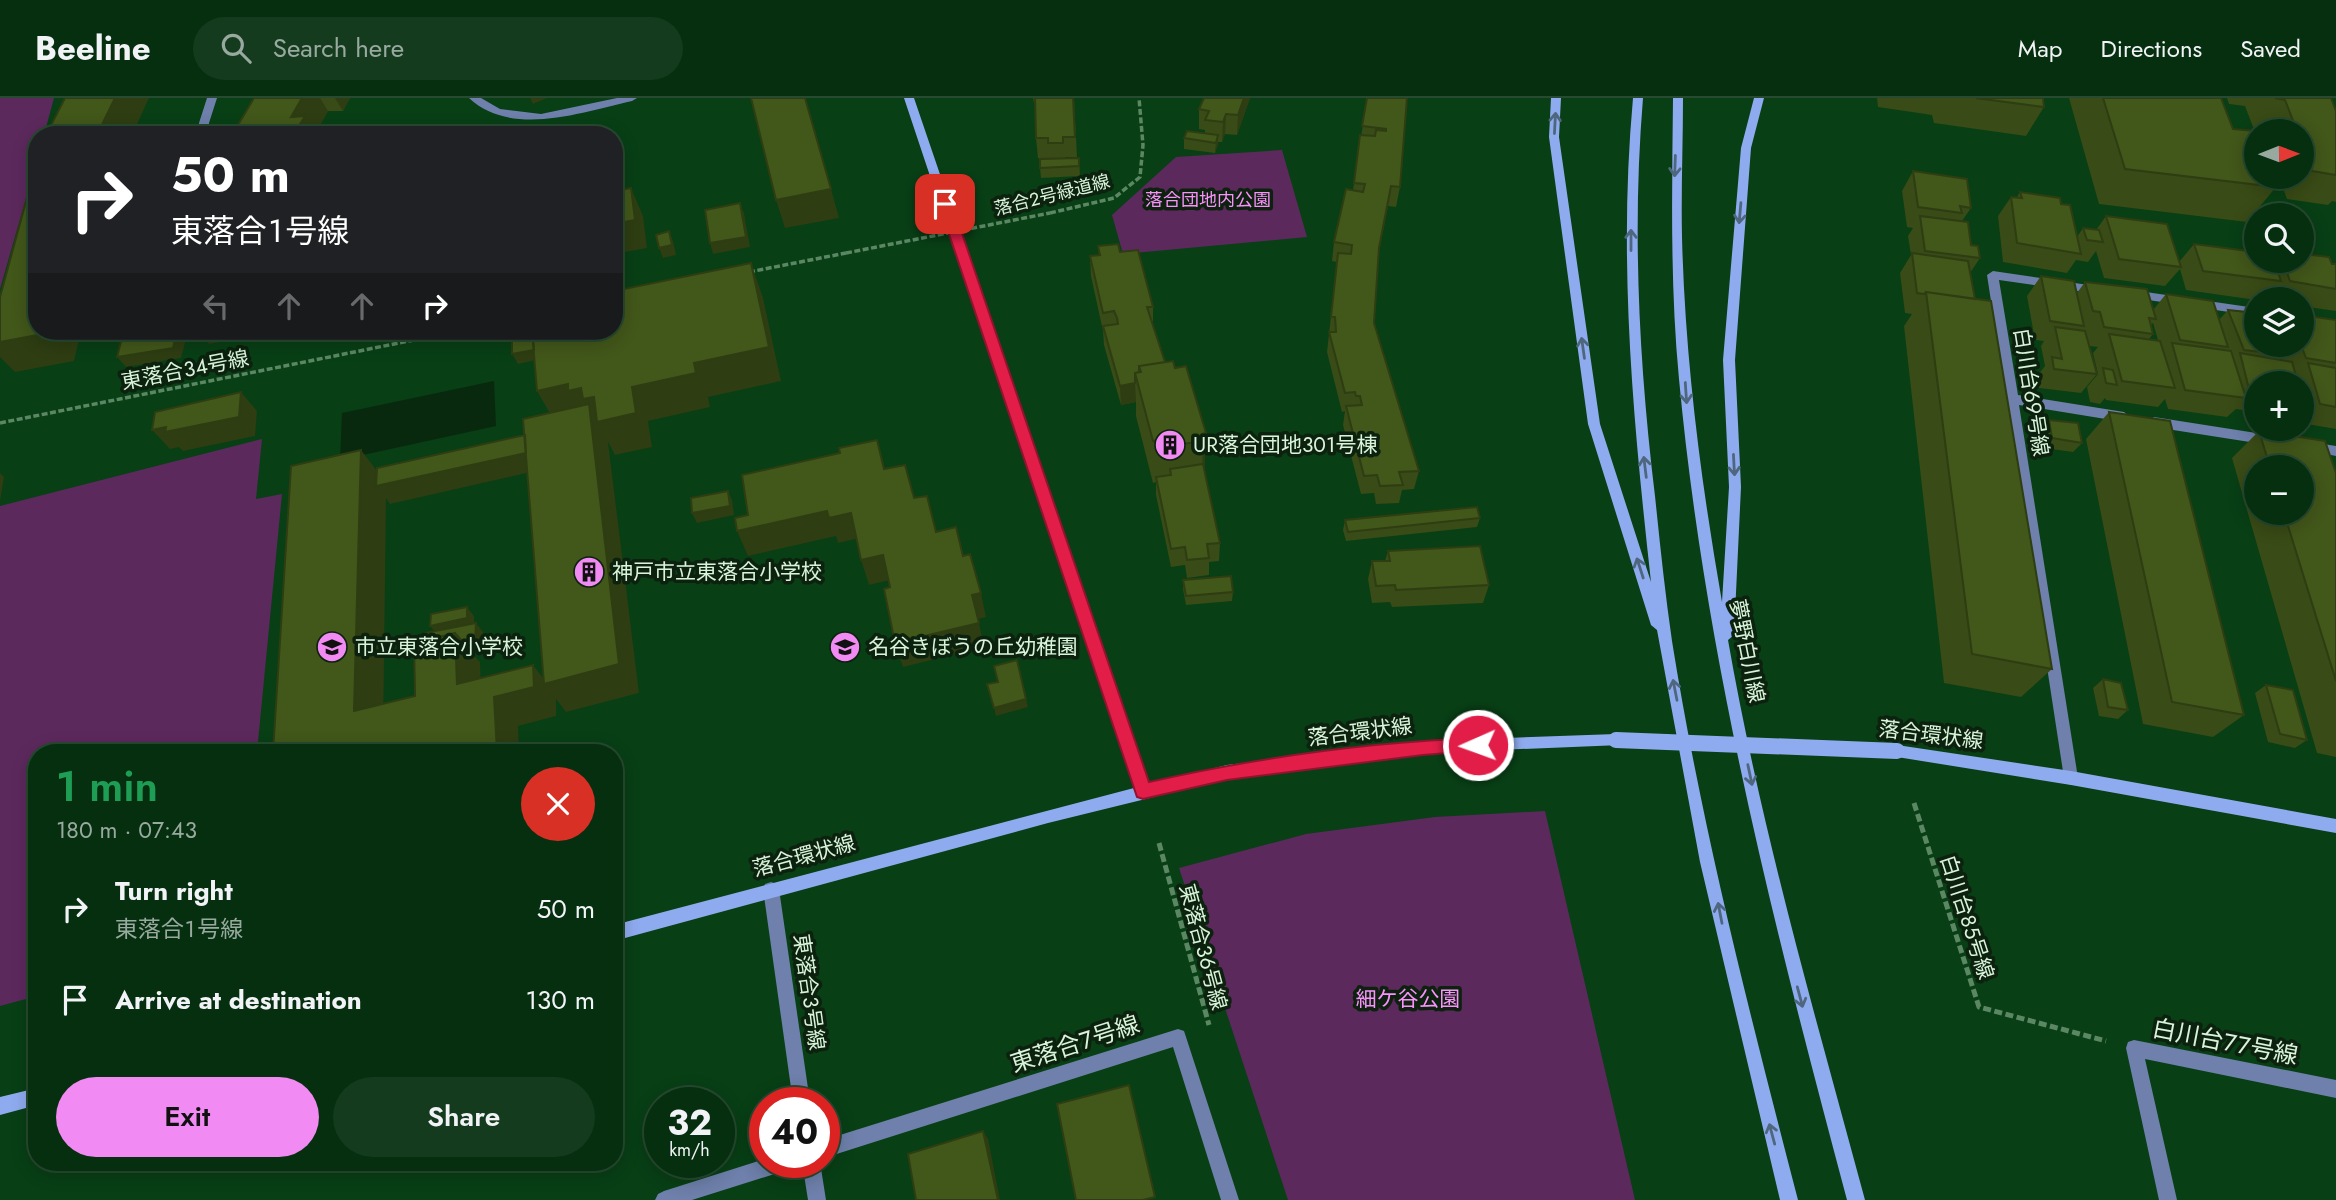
<!DOCTYPE html>
<meta charset="utf-8">
<style>
body{margin:0;font-family:Jost,"Noto Sans JP",sans-serif;background:#143b1e;color:#f1f3f6;height:100vh;display:flex;flex-direction:column;font-size:26px;white-space:nowrap}
*{box-sizing:border-box;margin:0}
p{font-size:23px;color:#98a99f}
.icon{flex:none;width:38px;height:38px;fill:none;stroke:currentColor;stroke-width:2;stroke-linecap:round;stroke-linejoin:round}
.map{position:relative;flex:1;overflow:hidden}
.sheet{position:absolute;left:28px;top:646px;width:595px;height:427px;display:flex;flex-direction:column;background:#062f10;border-radius:28px;box-shadow:0 4px 18px #0003,0 0 0 2px #274a30}
.sheet>*{flex:none}
.hud{position:absolute;left:28px;top:28px;width:595px;height:214px;border-radius:28px;box-shadow:0 4px 18px #0003,0 0 0 2px #274a30;background:#202124;color:#fff;overflow:hidden}
.needle{width:46px;rotate:89deg}
.tools{position:absolute;left:2244px;top:21px;display:grid;gap:14px}
.tools a{display:grid;place-items:center;width:70px;height:70px;border-radius:50%;background:#062f10;box-shadow:0 4px 18px #0003,0 0 0 2px #274a30;font-size:35px}
.speed{position:absolute;left:644px;top:989px;display:flex;gap:14px;font-size:35px;font-weight:700;text-align:center}
.speed>*{display:grid;place-content:center;width:91px;height:91px;border-radius:50%;background:#062f10;box-shadow:0 4px 18px #0003,0 0 0 2px #274a30;line-height:1}
.speed small{font-size:18px;font-weight:400}
.speed .limit{border:10px solid #d22;background:#fff;color:#111}
.pin{position:absolute;display:grid;place-items:center;width:60px;height:60px;color:#fff;margin:-30px;border-radius:14px;box-shadow:0 4px 10px #0006}
.me{position:absolute;width:77px;margin:-38px;rotate:268deg;stroke-linejoin:round;filter:drop-shadow(0 0 5px #0008)}
.turn{display:flex;align-items:center;gap:24px;height:147px;padding:0 28px;font-size:32px}
.turn .icon{width:91px;height:91px;stroke-width:2.5}
.turn b{display:block;font-size:49px;line-height:60px}
.lanes{display:flex;align-items:center;height:66px;padding:0 28px;background:#0003;justify-content:center;gap:35px;direction:ltr}
.lanes .off{opacity:.35}
.round{display:grid;place-items:center;flex:none;width:74px;height:74px;border-radius:37px;background:#143b1e}
.summary{display:flex;align-items:center;justify-content:space-between;height:119px;padding:0 28px}
h1{font-size:42px;font-weight:600;line-height:52px;color:#1e9e55}
.cta{display:flex;gap:14px;margin-top:auto;padding:14px 28px}
.cta a{flex:1;height:80px;border-radius:42px;background:#f28af3;color:#111;font-size:28px;font-weight:600;line-height:80px;text-align:center}
.cta a+a{background:#143b1e;color:#f1f3f6}
ul{padding:0;list-style:none}
li{display:flex;align-items:center;gap:21px;height:91px;padding:0 28px}
li div{flex:1}
li b{display:block;font-size:26px}
li em{font-style:normal}
header{display:flex;align-items:center;gap:42px;box-sizing:border-box;height:98px;padding:0 35px;background:#062f10;border-bottom:2px solid #274a30}
header strong{font-size:33px}
nav{display:flex;gap:38px;margin-inline-start:auto;font-size:24px}
.search{width:490px;height:63px;background:#143b1e;display:flex;align-items:center;gap:18px;box-sizing:border-box;padding:0 24px;border-radius:38px;color:#98a99f;font-size:26px}
.map>svg:first-child{display:block}
</style>
<header>
<strong>Beeline</strong>
<div class="search"><svg class="icon" aria-label="search" viewBox="0 0 24 24"><circle cx="10" cy="10" r="6"/><path d="M15 15l6 6"/></svg>Search here</div>
<nav><a>Map</a><a>Directions</a><a>Saved</a></nav>
</header>
<div class="map">
<svg width="2336" height="1102" viewBox="0 0 2336 1102">
<rect width="100%" height="100%" fill="#083f15"/>
<path fill="#5c295d" d="M0,0H54L44,37H37V62L0,191Z
M1282,52L1307,139L1123,156L1112,117L1176,59Z
M262,341L256,401L282,396L257,654H37V898L0,908V408Z
M1545,713L1635,1102H1288L1179,770L1306,736L1435,719Z"/>
<path fill="#09290f" d="M494,283L496,328L340,362L342,315Z"/>
<g fill="none" stroke-linecap="round" stroke-linejoin="round">
<path stroke="#5b8763" stroke-width="3.5" stroke-dasharray="6 2.5" stroke-linecap="butt" d="M1050,115L1114,100L1140,79L1143,47L1139,0
M749,174L846,155
M0,325L459,233"/>
<path stroke="#5b8763" stroke-width="5" stroke-dasharray="8 3.5" stroke-linecap="butt" d="M1914,705L1979,909L2106,943
M1159,745L1209,927"/>
<path fill="#6e80ab" fill-rule="evenodd" d="M207,0H217L209,25L208,37H198L199,25Z
M469,0H481L500,11L541,16L617,0H637L632,3C582,14 512,40 469,0Z"/>
<path fill="#6e80ab" fill-rule="evenodd" d="M1993,173L2102,189V195L2098,196L1999,182L2018,297L2124,314L2130,319L2124,324L2019,307L2078,680L2076,685L2071,687L2066,685L2064,680L1987,177Z
M2132,192L2256,210V218L2128,199V193Z
M2154,319L2269,337L2275,342L2269,347L2154,329L2148,324Z
M2310,344L2336,348V358L2306,352L2304,349Z
M771,784L777,786L779,791L810,1004H793L763,791L765,786Z
M1178,931L1184,933L1186,939L1239,1102H1221L1173,949L824,1060V1042Z
M2134,942L2336,982V1000L2145,961L2177,1102H2159L2126,950L2128,944Z
M765,1061V1064H793L790,1070L784,1073L692,1102H655L658,1096L664,1093Z
M802,1064H820L826,1102H808Z"/>
<path fill="#8fabef" fill-rule="evenodd" d="M904,0H914L1148,687L1227,667L1423,643L1616,636L1621,637L1623,642L1621,647L1423,655L1227,681L1048,725L614,843V827L1134,690Z
M1551,0H1561L1559,39L1600,326L1651,484C1633,321 1618,164 1633,0H1643C1632,133 1639,265 1655,398C1660,446 1665,495 1672,543C1702,731 1750,917 1798,1102H1780L1700,764L1657,532L1651,527L1588,326L1549,39Z
M1673,0H1683C1683,46 1681,93 1682,139C1685,261 1701,384 1722,504L1729,389L1723,262L1741,50L1754,0H1764L1751,50L1735,262L1741,389L1734,537L1728,542C1761,731 1815,917 1865,1102H1847C1775,832 1705,561 1679,281C1670,188 1672,94 1673,0Z
M1897,647L2071,673L2336,721V735L2071,687L1897,659L1892,658L1890,653L1892,648Z
M37,990V1007L0,1017V999Z"/>
<path stroke="#5b8763" stroke-width="3.5" stroke-dasharray="6 2.5" stroke-linecap="butt" d="M846,155L1050,115"/>
<path stroke="#8fabef" stroke-width="16" d="M1616,642L1897,653"/>
</g>
<path fill="#394b16" fill-rule="evenodd" d="M254,0H350L343,13H328L315,36Z
M1033,0H1074L1077,59H1065V60H1079L1080,78L1041,80L1040,70L1049,61V60H1038L1036,40L1035,5H1034Z
M1250,0L1237,37L1225,36L1222,44H1218L1215,55L1184,51V40L1205,35V32L1199,31V11Z
M1367,0H1407L1400,89L1396,109L1388,108L1379,153L1374,225L1419,373L1414,391L1402,392L1399,405L1376,406L1374,395L1361,396L1343,327L1345,313L1342,314L1327,254L1337,164L1332,163L1334,144L1353,92Z
M1877,0H2043L2044,9L2026,38L1934,25L1932,17L1878,9Z
M2069,0H2221L2233,31L2276,89L2247,124L2099,106Z
M2227,0H2331L2336,13V104L2332,103L2328,107L2287,101L2279,79H2301V33H2263L2262,30L2253,29L2245,8L2229,6Z
M1913,73L1971,110L1962,123L1971,147L1980,160L1970,175L2052,571L2021,599L1944,585L1904,228L1912,216L1905,215L1900,175L1911,157L1908,138L1913,130L1907,129L1902,93Z
M2020,94L2061,106L2077,139L2083,130L2096,132L2106,118L2179,164L2194,146L2275,165L2277,163H2301V158L2303,156L2336,166V213L2301,208V201H2271L2270,196L2265,201L2256,202L2186,192L2180,171L2165,188L2104,180L2096,153L2088,164L2076,162L2067,175L2003,164L1998,118L2011,99H2017Z
M1098,148L1120,154L1153,209V226L1165,264L1175,270L1206,335L1204,375L1220,445L1219,463L1209,464V477L1187,480L1185,467L1171,469L1156,397V384L1153,385L1136,318V304L1121,307L1104,247L1103,233L1091,178L1090,158L1099,157Z
M2041,178L2077,195L2085,184L2153,212L2166,196L2219,222L2228,212L2256,247H2301L2336,222V331L2301,325V285H2256V314L2236,311L2227,319L2168,311L2165,301L2158,309L2106,302L2105,300L2100,306L2090,304L2087,289L2098,276L2093,255L2098,249L2089,248L2097,276L2081,295L2039,290L2037,278L2045,268L2041,248L2044,243L2035,242L2027,198ZM2153,225L2158,242L2149,241L2153,236L2151,227Z
M2109,314L2244,617L2213,639L2143,626L2086,341Z
M2049,322L2082,345L2073,354L2044,350L2041,331Z
M2259,333L2336,375V659L2317,655L2232,360ZM2256,369H2301V415H2256Z
M1480,420L1477,429L1346,443L1343,432L1345,422Z
M1388,453L1489,487L1483,505L1392,509L1390,504L1372,505L1368,481L1372,463H1385Z
M1183,482L1233,494L1232,503L1186,507L1183,491Z
M2103,581L2128,612L2118,621L2099,618L2093,590Z
M2266,587L2307,642L2295,650L2268,644L2255,595Z"/>
<path fill="#2e3d12" d="M115,0H149L132,37H97Z
M302,0H320L328,13L315,36L316,37H295L291,19Z
M335,0H350L343,13Z
M530,0H547L533,6Z
M1244,0H1250L1237,37L1238,17Z
M1226,16L1225,36L1222,44L1223,24Z
M1218,37V47L1215,55L1216,45Z
M631,90L643,118L647,150L614,156V126Z
M831,91L839,120L785,130L776,102Z
M740,105L744,115L750,149L713,156L710,145Z
M669,133L673,143L676,157L663,160L659,150Z
M751,165L763,200L781,283L708,299L710,309L648,323L652,349L615,357L608,344L639,595L566,614L556,601V618L518,628L519,654H491L494,599L533,567L547,585L556,326L537,293L568,286L581,290L632,289L694,265Z
M49,233H81L74,263L15,274L0,259V244Z
M177,233H183L187,237L181,260L126,269L117,259Z
M198,233H264V236L209,246Z
M534,237L540,261L518,266L512,256Z
M1135,285L1136,304L1121,307L1120,288Z
M241,294L257,313L255,338L183,353L179,349L170,351L152,332Z
M1206,335L1204,377H1202L1203,343L1202,336Z
M361,352L386,385L529,354L540,372L390,406L386,400L383,641L354,613Z
M0,375L4,379L0,403Z
M728,393L732,402L734,417L697,425L692,415Z
M827,413L851,415L859,440L838,445L836,438L748,458L737,433Z
M883,457L890,482L869,487L861,462Z
M981,495L986,519L978,521L972,497Z
M467,509L474,518V529L438,537L430,528Z
M476,525L483,534L482,550L470,553L480,564L482,615L457,586L455,535Z
M979,525L984,549L903,569L895,545Z
M1026,601L1028,609L996,618L994,610Z
M983,1033L988,1041L1000,1102H998Z"/>
<path fill="#42571a" stroke="#2e3d12" stroke-width="2" d="M65,0H115L97,37H46Z
M254,0H302L291,19L305,18L294,36L232,37Z
M751,0H805L831,91L776,102Z
M1035,0H1073L1075,39H1063V45H1048V40H1036Z
M1204,0H1244L1238,17L1226,16L1223,24L1205,22L1209,13L1199,11Z
M1367,0H1407L1400,89L1391,88L1379,150L1374,225L1419,373L1399,374L1403,387L1380,388L1377,377L1364,378L1346,308L1362,307L1360,298H1356L1355,294L1345,295L1329,234H1336L1335,219H1331L1338,155L1351,156L1352,147L1334,144L1346,91L1363,94L1365,86L1354,85L1360,37L1375,38L1376,32L1386,33V31L1362,28Z
M1976,0H2043L2044,9Z
M2103,0H2221L2233,31L2256,33V79H2273L2276,89L2125,71Z
M2275,0H2331L2336,13V77L2312,73L2301,45V33H2297L2285,2Z
M1187,33L1218,37L1216,45L1184,40Z
M1079,60V68L1040,70V61Z
M1913,73L1967,81L1971,110L1960,108L1962,115L1918,109Z
M37,84V233H49L48,235L0,244V199L31,85Z
M631,90L635,122L614,126V93Z
M2020,94L2060,100L2061,106L2070,107L2081,156L2017,145L2011,99L2022,100Z
M740,105L746,139L710,145L705,112Z
M1920,118L1968,124L1971,147L1978,148L1980,160L1925,153Z
M2106,118L2167,126L2181,169L2119,161Z
M2083,130L2099,132L2103,144L2087,142Z
M669,133L672,147L659,150L656,137Z
M1118,146L1120,154L1138,152L1153,209H1147L1165,264L1139,268V274L1135,275V285L1120,288L1103,228L1118,226L1117,220L1114,213L1103,215L1090,158L1100,157L1098,148Z
M2194,146L2256,154V163H2274L2281,183L2203,173Z
M1912,155L1968,163L1975,201L1926,194L1924,196L1917,195Z
M2303,156L2329,159L2332,166H2336V191L2290,183L2283,163H2301V161H2306Z
M751,165L769,249L694,265L696,275L632,289L636,315L597,324L594,299L583,301L581,290L568,293V286L537,293L532,233H614V193Z
M2041,178L2074,183L2084,228L2050,223Z
M2085,184L2147,191L2156,221L2149,220L2153,236L2104,229L2100,214L2093,213Z
M1926,194L1991,203L2052,571L1972,556Z
M2166,196L2213,203L2228,249L2180,242Z
M2228,212L2256,215V247H2284L2288,257L2244,252Z
M2301,217L2336,222V265L2306,260L2301,247Z
M2055,229L2085,233L2097,276L2054,271L2052,259L2062,261Z
M144,233H177L173,250L117,259L123,236Z
M2109,236L2160,243L2175,290L2122,283Z
M533,238L534,252L512,256V242Z
M2172,245L2231,253L2246,300L2185,292Z
M2240,255L2292,264L2298,285H2256V292L2249,291Z
M1173,263L1175,270L1186,268L1206,335L1202,336L1203,343L1170,348L1168,341L1153,343L1135,275L1141,274L1139,268Z
M2308,265L2336,270V309L2320,306Z
M2103,270L2113,272L2117,287L2106,285Z
M241,294L239,319L165,334L166,329L152,332L155,314Z
M589,306L619,566L544,586L523,321Z
M2109,314L2170,323L2244,617L2172,604Z
M2049,322L2078,325L2082,345L2052,340Z
M2259,333L2325,343L2336,375V583L2284,415H2301V369H2270Z
M525,337L526,355L376,388L377,370Z
M877,342L884,371L905,367L914,400L927,398L936,434L956,429L963,458L970,456L981,495L972,497L979,525L895,545L884,491L890,489L883,457L861,462L851,415L829,420L827,413L737,433L735,420L748,417L742,377L840,355L839,350Z
M361,352L354,613L415,598L414,545L455,535L457,586L533,567L534,589L494,599L497,653L491,654H273L291,368Z
M1203,366L1220,445L1207,446L1209,460L1187,462L1185,449L1171,451L1156,379L1171,377L1170,371Z
M728,393L730,408L692,415L691,400Z
M1477,409L1480,420L1348,434L1345,422Z
M1480,448L1489,487L1396,492L1395,487L1376,488L1372,463H1390L1388,453Z
M1231,478L1233,494L1186,498L1183,482Z
M467,509V520L430,528L431,516Z
M476,525L475,542L463,544L455,535L424,543L425,535Z
M1017,562L1026,601L994,610L987,586L998,584L994,568Z
M2103,581L2121,585L2128,612L2108,609Z
M2266,587L2293,592L2307,642L2280,636Z
M1129,987L1155,1099L1143,1102H1076L1057,1006Z
M983,1033L998,1102H916L908,1056Z"/>
<defs><path id="oneway-shaft" d="M-6 0H5M1.5-3L5.5 0L1.5 3" fill="none" stroke-width="1.6" stroke-linecap="round" stroke-linejoin="round" transform="scale(1.75)"/></defs>
<g stroke="#4e667e">
<use href="#oneway-shaft" transform="translate(1555 25) rotate(-87)"/>
<use href="#oneway-shaft" transform="translate(1675 68) rotate(92)"/>
<use href="#oneway-shaft" transform="translate(1740 115) rotate(95)"/>
<use href="#oneway-shaft" transform="translate(1631 142) rotate(-90)"/>
<use href="#oneway-shaft" transform="translate(1583 250) rotate(-98)"/>
<use href="#oneway-shaft" transform="translate(1686 295) rotate(86)"/>
<use href="#oneway-shaft" transform="translate(1734 367) rotate(87)"/>
<use href="#oneway-shaft" transform="translate(1645 369) rotate(-97)"/>
<use href="#oneway-shaft" transform="translate(1640 470) rotate(-108)"/>
<use href="#oneway-shaft" transform="translate(1675 592) rotate(-101)"/>
<use href="#oneway-shaft" transform="translate(1750 677) rotate(78)"/>
<use href="#oneway-shaft" transform="translate(1720 815) rotate(-101)"/>
<use href="#oneway-shaft" transform="translate(1800 899) rotate(75)"/>
<use href="#oneway-shaft" transform="translate(1772 1036) rotate(-105)"/>
</g>
<path fill="#e11d48" stroke="#92132f" stroke-width="2" d="M945,102L952,106L1149,684C1256,660 1368,644 1478,640L1484,642L1487,647L1484,652L1423,657L1227,682L1143,701L1137,699L939,106Z"/>
<defs>
<g id="building-disc" transform="scale(1.575)"><circle r="9.5" fill="#f28af3" stroke="#0c210e"/><path d="M-4-6H4V6H1V3H-1V6H-4ZM-2.5-4.3h1.7v1.8h-1.7ZM.8-4.3h1.7v1.8H.8ZM-2.5-1h1.7V.8h-1.7ZM.8-1h1.7V.8H.8Z" fill="#111"/></g>
<g id="school-disc" transform="scale(1.575)"><circle r="9.5" fill="#f28af3" stroke="#0c210e"/><path d="M0-5L7-2L0 1L-7-2ZM-4 1L0 2.5L4 1V4Q0 6-4 4Z" fill="#111"/></g>
</defs>
<g fill-rule="evenodd">
<use href="#building-disc" x="1170" y="347"/>
<use href="#building-disc" x="589" y="474"/>
<use href="#school-disc" x="332" y="549"/>
<use href="#school-disc" x="845" y="549"/>
</g>
<g text-anchor="middle" stroke-width="7" stroke-linejoin="round" paint-order="stroke">
<g font-size="18" fill="#d9f4da" stroke="#0c210e">
<text transform="translate(1052 97) rotate(-14)" y="6">落合２号緑道線</text>
</g>
<g font-size="18" fill="#fa91fc" stroke="#0c210e">
<text x="1208" y="108">落合団地内公園</text>
</g>
<g font-size="21" fill="#d9f4da" stroke="#0c210e">
<text transform="translate(185 272) rotate(-11)" y="7">東落合３４号線</text>
<text transform="translate(2031 294) rotate(81)" y="7">白川台６９号線</text>
<text transform="translate(1747 553) rotate(79)" y="7">夢野白川線</text>
<text transform="translate(1360 634) rotate(-7)" y="7">落合環状線</text>
<text transform="translate(1931 637) rotate(7)" y="7">落合環状線</text>
<text transform="translate(804 758) rotate(-15)" y="7">落合環状線</text>
<text transform="translate(1967 819) rotate(72)" y="7">白川台８５号線</text>
<text transform="translate(1203 849) rotate(75)" y="7">東落合３６号線</text>
<text transform="translate(809 894) rotate(82)" y="7">東落合３号線</text>
</g>
<g font-size="21" fill="#d9f4da" stroke="#0c210e" text-anchor="start">
<text x="1193" y="354">UR落合団地301号棟</text>
<text x="612" y="481">神戸市立東落合小学校</text>
<text x="355" y="556">市立東落合小学校</text>
<text x="868" y="556">名谷きぼうの丘幼稚園</text>
</g>
<g font-size="21" fill="#fa91fc" stroke="#0c210e">
<text x="1408" y="908">細ケ谷公園</text>
</g>
<g font-size="24" fill="#d9f4da" stroke="#0c210e">
<text transform="translate(2225 944) rotate(11)" y="8">白川台７７号線</text>
<text transform="translate(1075 946) rotate(-18)" y="8">東落合７号線</text>
</g>
</g>
</svg>
<div class="tools">
<a><svg class="needle" viewBox="-14 -14 28 28"><path d="M0-13l5 13h-10z" fill="#e53935"/><path d="M0 13l5-13h-10z" fill="#98a99f"/></svg></a>
<a><svg class="icon" aria-label="search" viewBox="0 0 24 24"><circle cx="10" cy="10" r="6"/><path d="M15 15l6 6"/></svg></a>
<a><svg class="icon" aria-label="layers" viewBox="0 0 24 24"><path d="M12 4l9 5-9 5-9-5zM3 14l9 5 9-5"/></svg></a>
<a>+</a>
<a>−</a>
</div>
<div class="speed"><div>32<small>km/h</small></div><div class="limit">40</div></div>
<div class="pin" style="left:945px;top:106px;background:#d93025"><svg class="icon" aria-label="arrive" viewBox="0 0 24 24"><path d="M6 21V4h12l-3 4 3 4H6"/></svg></div>
<svg class="me" style="left:1478px;top:647px" viewBox="-20 -20 40 40"><circle r="17" fill="#e11d48" stroke="#fff" stroke-width="3"/><path d="M0-11L8 9 0 5-8 9z" fill="#fff"/></svg>
<div class="hud">
<div class="turn"><svg class="icon" aria-label="right" viewBox="0 0 24 24"><path d="M7 20v-9h11M14 6l5 5-5 5"/></svg><div><b>50 m</b>東落合１号線</div></div>
<div class="lanes"><svg class="icon off" aria-label="left" viewBox="0 0 24 24"><path d="M17 20v-9H6M10 6l-5 5 5 5"/></svg><svg class="icon off" aria-label="ahead" viewBox="0 0 24 24"><path d="M12 20V5M6 11l6-6 6 6"/></svg><svg class="icon off" aria-label="ahead" viewBox="0 0 24 24"><path d="M12 20V5M6 11l6-6 6 6"/></svg><svg class="icon" aria-label="right" viewBox="0 0 24 24"><path d="M7 20v-9h11M14 6l5 5-5 5"/></svg></div>
</div>
<section class="sheet">
<div class="summary"><div><h1>1 min</h1><p>180 m · 07:43</p></div><a class="round" style="background:#d93025;color:#fff"><svg class="icon" aria-label="close" viewBox="0 0 24 24"><path d="M6 6l12 12M18 6L6 18"/></svg></a></div>
<ul>
<li><svg class="icon" aria-label="right" viewBox="0 0 24 24"><path d="M7 20v-9h11M14 6l5 5-5 5"/></svg><div><b>Turn right</b><p>東落合１号線</p></div><em>50 m</em></li>
<li><svg class="icon" aria-label="arrive" viewBox="0 0 24 24"><path d="M6 21V4h12l-3 4 3 4H6"/></svg><div><b>Arrive at destination</b></div><em>130 m</em></li>
</ul>
<div class="cta"><a>Exit</a><a>Share</a></div>
</section>
</div>
